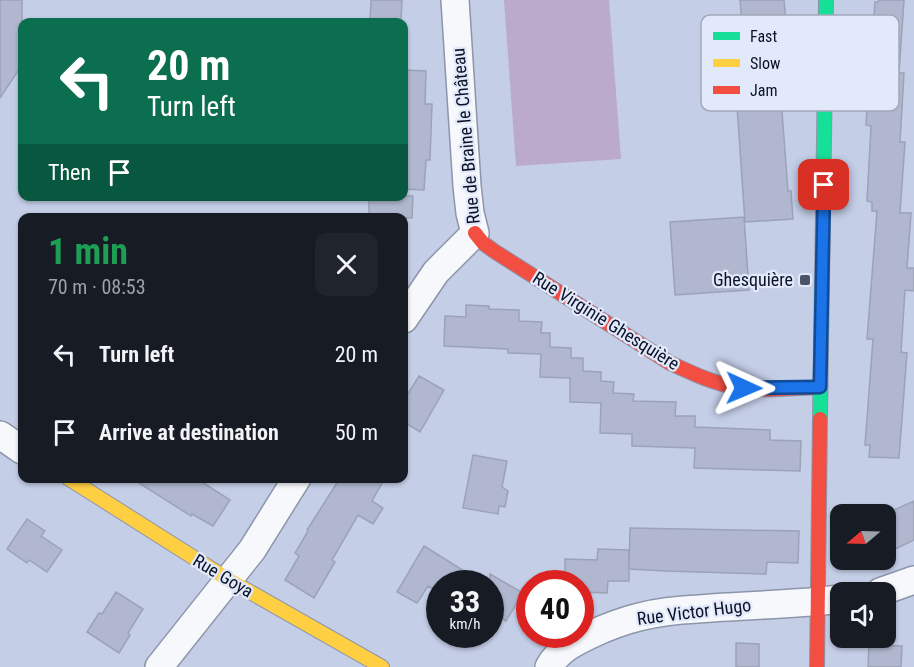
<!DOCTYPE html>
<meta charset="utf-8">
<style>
body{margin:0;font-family:"Roboto Condensed",sans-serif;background:#20242c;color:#f1f3f6;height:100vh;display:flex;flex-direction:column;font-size:22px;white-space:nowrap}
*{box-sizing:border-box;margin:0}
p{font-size:20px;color:#9ea1a6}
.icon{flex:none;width:33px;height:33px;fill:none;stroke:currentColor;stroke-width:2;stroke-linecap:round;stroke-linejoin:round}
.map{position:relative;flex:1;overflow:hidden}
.details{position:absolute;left:18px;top:213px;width:390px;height:270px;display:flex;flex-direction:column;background:#171b24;border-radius:12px;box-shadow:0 2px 4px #0004}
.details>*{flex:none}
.banner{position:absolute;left:18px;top:18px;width:390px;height:183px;border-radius:12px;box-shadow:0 2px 4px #0004;background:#0b6e4f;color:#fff;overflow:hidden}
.needle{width:39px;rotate:251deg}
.fabs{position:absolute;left:830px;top:504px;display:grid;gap:12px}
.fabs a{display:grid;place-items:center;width:66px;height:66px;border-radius:12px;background:#171b24;box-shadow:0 2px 4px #0004;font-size:30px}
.speed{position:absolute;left:426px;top:570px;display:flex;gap:12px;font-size:30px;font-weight:700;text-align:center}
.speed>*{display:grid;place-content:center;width:78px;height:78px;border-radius:50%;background:#171b24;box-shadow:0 2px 4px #0004;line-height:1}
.speed small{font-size:15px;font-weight:400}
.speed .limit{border:9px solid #d22;background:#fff;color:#111}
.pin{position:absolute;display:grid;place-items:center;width:51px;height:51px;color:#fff;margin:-26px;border-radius:12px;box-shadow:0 3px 9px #0006}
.me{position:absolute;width:66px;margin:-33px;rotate:91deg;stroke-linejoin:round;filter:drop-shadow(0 0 4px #0008)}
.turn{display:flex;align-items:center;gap:21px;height:126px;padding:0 30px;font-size:27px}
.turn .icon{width:78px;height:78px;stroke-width:2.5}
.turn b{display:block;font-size:42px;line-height:51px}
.then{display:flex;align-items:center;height:57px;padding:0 30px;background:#0003;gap:12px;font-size:22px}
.round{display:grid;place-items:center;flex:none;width:63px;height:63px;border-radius:12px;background:#20242c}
.head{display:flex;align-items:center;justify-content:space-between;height:102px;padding:0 30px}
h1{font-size:36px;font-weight:700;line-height:45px;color:#1e9e55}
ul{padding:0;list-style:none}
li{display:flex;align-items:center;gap:18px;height:78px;padding:0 30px}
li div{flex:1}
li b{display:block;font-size:22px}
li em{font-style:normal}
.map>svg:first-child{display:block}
</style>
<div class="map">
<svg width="914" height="667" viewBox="0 0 914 667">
<rect width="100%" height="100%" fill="#c4cee7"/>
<path fill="#bbaaca" d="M504,0H609L621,159L516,166Z"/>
<path fill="#b0b7ce" stroke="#9aa3b8" stroke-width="1.5" d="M0,0H22V65L0,98Z
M371,0H402L401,22H370Z
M740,0H784L788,44L777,45L788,191H791L793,219L745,222L733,48L744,47Z
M879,0H904L899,73H904L900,142H905L900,213H911L907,268H914V291L905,290L901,352L907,353L899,458L869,457L870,445H865L873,339H867L877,211H872V202L867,201L871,126L866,125L870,57H865L867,16H874L875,2H878Z
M404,70L426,71L425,104H432L430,160H426L424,190L404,189Z
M369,196H413L412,218H369Z
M744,217L749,290L675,295L670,222Z
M466,305L489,306V309L519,310V321L542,322L541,333H550V347L571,348V358H583V371L601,372V381L614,382L613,393L634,394L633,401L676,402L675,416H695V427L770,430V440L801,441L800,471L694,468L695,448L632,446V434L600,433L601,403L570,402V378L540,377L541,354L508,353V349L444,346L445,316L466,317Z
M419,376L444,390L420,432L404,422V400Z
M473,455L507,461L502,487L508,491L505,507L499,506L498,514L463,508Z
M131,478H196L230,500L213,526L192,514L191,516Z
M340,478H385L372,501L383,508L373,524L358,515L332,560L335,562L314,598L285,580L299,556L295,553L308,531L307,530L316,516Z
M914,501V540L885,554V514Z
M27,519L45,531L41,536L62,550L47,572L29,560L27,563L7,549Z
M630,528L799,531L798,563L767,562L766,574L665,571L629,569Z
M424,546L485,584H440V593L428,586L417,603L397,592Z
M598,549L629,550V581H608L607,593L581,592L580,584H565V559L597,560Z
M490,574L523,593L506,621L490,612Z
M116,592L143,609L128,633L130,635L119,653L87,632L99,613L102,614Z
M736,643L759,644V667H736Z
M869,645L902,646L901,667H868Z"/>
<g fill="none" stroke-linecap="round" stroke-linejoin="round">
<g stroke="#8d95aa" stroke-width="30">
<path id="street" d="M404,319L436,272L475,233L470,213L467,186L455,0
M0,435L22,450
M880,592L914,580
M159,667L252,550L297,478
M549,667C558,650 575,642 592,634C607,627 623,621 639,617C658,612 678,610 698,609C745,605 793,605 840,599"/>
</g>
<g stroke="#8d95aa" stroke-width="16">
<path id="fast" d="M820,419L826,0"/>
</g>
<g stroke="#8d95aa" stroke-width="16">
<path id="slow" d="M68,478L229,580L382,667"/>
</g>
<g stroke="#8d95aa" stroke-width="16">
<path id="jam" d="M475,233L483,243L494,251L670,363C690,372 710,382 731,386C760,392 791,388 820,387
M817,667L820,419"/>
</g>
<use href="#street" stroke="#f6f8fb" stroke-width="27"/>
<use href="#fast" stroke="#16e098" stroke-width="14"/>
<use href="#slow" stroke="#ffcf43" stroke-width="14"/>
<use href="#jam" stroke="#f24e42" stroke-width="14"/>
</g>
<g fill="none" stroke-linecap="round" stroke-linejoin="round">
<g stroke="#114b97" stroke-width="15">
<path id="route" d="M744,388L820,387L824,185"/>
</g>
<use href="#route" stroke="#1a73e8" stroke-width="10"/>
</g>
<rect fill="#4c546a" stroke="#e1e9fb" stroke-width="2" x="799" y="274" width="12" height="12" rx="3"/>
<g text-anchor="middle" stroke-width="4.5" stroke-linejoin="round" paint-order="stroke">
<g font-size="18" fill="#0b1227" stroke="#e1e9fb">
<text transform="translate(466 136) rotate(-95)" y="6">Rue de Braine le Château</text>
<text transform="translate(606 321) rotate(32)" y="6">Rue Virginie Ghesquière</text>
<text transform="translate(223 576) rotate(31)" y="6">Rue Goya</text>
<text transform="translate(694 612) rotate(-7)" y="6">Rue Victor Hugo</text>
</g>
<g font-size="18" fill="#0b1227" stroke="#e1e9fb" text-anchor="end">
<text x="793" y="286">Ghesquière</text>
</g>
</g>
<rect x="701" y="15" width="198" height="96" rx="9" fill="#e1e9fb" stroke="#a1a8bb" stroke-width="1.5"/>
<rect x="713" y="32" width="27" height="8" fill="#16e098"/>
<rect x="713" y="59" width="27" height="8" fill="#ffcf43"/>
<rect x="713" y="86" width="27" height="8" fill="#f24e42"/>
<g font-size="16" fill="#0b1227">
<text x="750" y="42">Fast</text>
<text x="750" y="69">Slow</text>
<text x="750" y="96">Jam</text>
</g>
</svg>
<div class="fabs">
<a><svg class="needle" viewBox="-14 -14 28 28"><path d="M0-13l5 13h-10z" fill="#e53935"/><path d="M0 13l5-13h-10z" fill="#9ea1a6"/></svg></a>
<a><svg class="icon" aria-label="sound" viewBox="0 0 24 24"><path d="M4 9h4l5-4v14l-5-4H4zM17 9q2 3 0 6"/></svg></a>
</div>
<div class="speed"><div>33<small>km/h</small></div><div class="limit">40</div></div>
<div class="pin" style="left:824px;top:185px;background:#d93025"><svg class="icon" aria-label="arrive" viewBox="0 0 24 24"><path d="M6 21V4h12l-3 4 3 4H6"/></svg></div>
<svg class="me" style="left:744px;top:388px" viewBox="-20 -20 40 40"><path d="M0-17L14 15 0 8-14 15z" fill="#1a73e8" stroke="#fff" stroke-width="4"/></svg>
<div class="banner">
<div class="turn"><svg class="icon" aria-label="left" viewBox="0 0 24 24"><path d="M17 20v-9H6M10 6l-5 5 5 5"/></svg><div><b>20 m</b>Turn left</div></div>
<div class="then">Then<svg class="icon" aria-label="arrive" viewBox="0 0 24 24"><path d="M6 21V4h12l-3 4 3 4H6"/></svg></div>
</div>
<section class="details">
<div class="head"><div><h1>1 min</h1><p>70 m · 08:53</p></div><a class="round"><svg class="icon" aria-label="close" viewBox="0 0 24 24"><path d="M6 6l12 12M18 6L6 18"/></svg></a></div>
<ul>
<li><svg class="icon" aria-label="left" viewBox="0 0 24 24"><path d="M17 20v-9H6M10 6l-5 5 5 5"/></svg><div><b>Turn left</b></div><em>20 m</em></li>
<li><svg class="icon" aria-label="arrive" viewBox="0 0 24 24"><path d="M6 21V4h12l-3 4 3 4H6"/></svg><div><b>Arrive at destination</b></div><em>50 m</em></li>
</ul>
</section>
</div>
